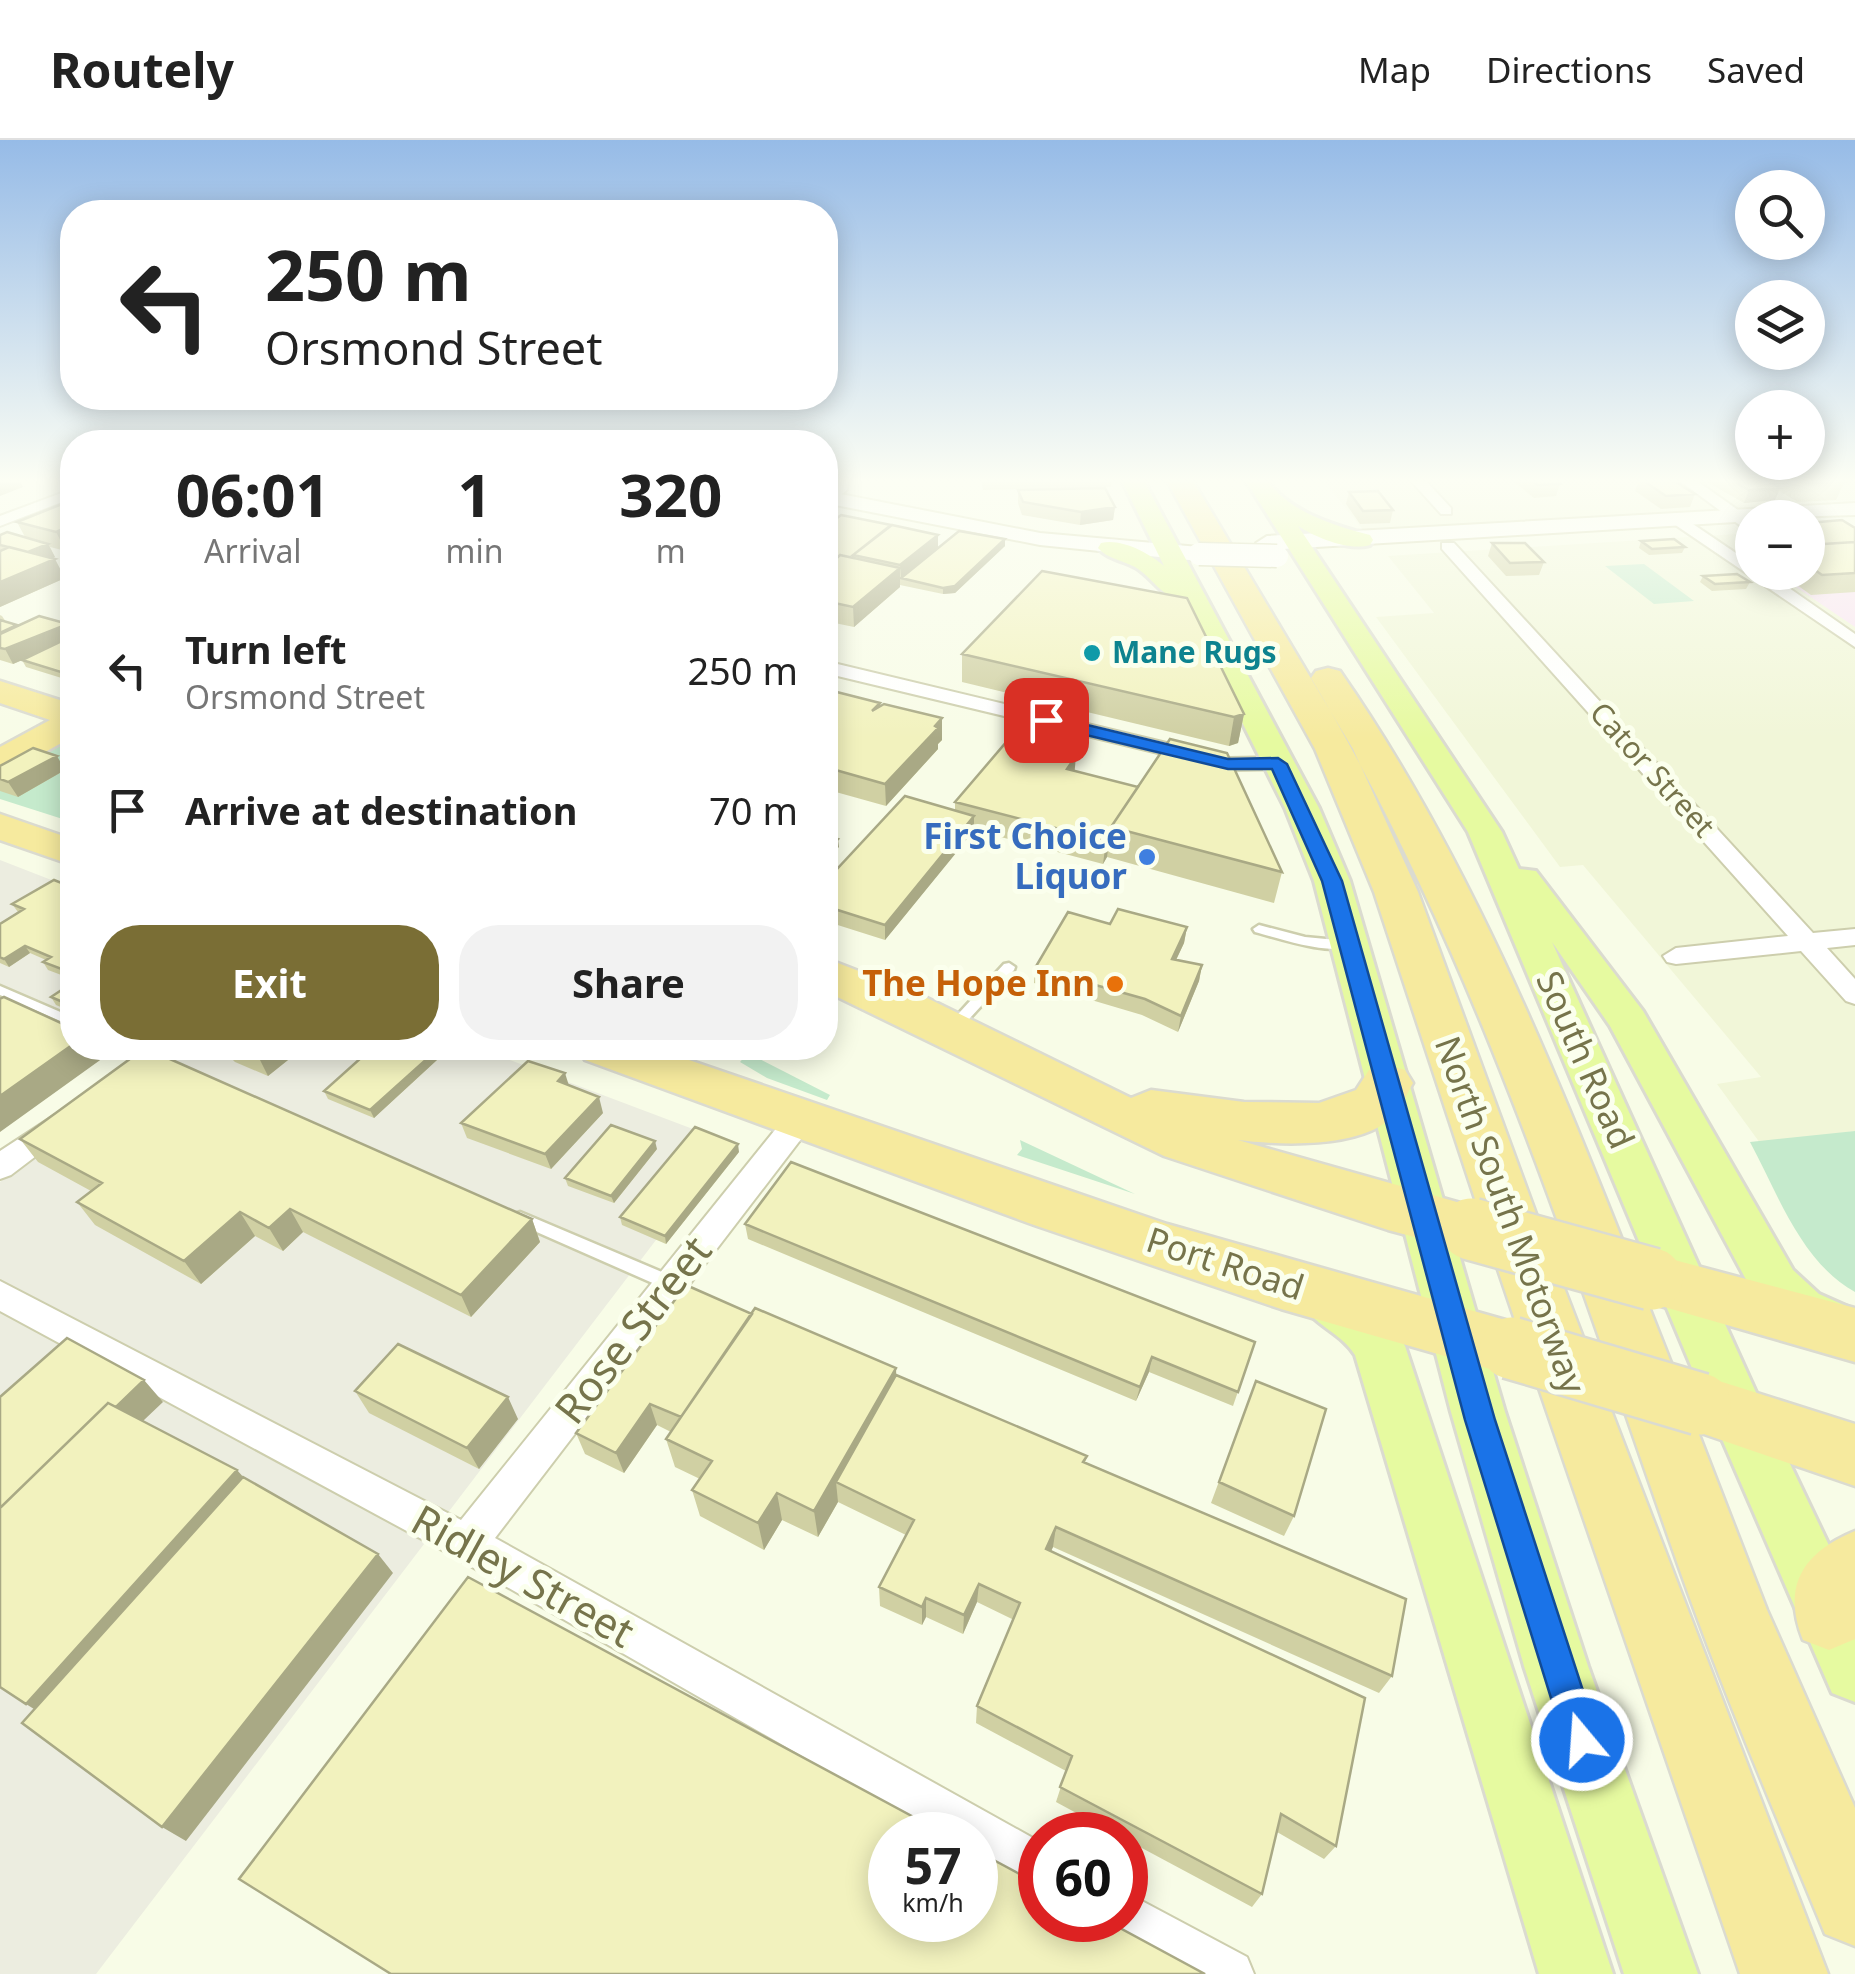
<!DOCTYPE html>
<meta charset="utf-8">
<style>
body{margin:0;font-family:"Noto Sans",sans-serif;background:#f2f2f2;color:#222;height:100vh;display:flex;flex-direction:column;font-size:38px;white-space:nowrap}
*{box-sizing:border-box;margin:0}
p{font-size:32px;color:#767676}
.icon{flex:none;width:55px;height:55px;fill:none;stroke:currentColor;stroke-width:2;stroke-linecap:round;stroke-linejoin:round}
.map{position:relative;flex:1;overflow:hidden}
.drawer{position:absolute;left:60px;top:290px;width:778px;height:630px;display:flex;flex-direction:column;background:#fff;border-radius:40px;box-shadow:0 5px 25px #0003}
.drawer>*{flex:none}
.guide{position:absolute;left:60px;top:60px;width:778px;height:210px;border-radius:40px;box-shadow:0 5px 25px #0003;background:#fff;color:#222;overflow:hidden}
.buttons{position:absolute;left:1735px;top:30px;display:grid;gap:20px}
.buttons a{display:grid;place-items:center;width:90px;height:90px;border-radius:50%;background:#fff;box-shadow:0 5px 25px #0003;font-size:50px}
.speed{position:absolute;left:868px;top:1672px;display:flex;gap:20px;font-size:50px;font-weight:700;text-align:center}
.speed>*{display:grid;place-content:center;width:130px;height:130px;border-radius:50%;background:#fff;box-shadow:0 5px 25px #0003;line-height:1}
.speed small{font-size:25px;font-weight:400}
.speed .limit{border:15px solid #d22;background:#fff;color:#111}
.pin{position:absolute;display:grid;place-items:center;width:85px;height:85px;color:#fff;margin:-42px;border-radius:20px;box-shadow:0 5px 15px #0006}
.me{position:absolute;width:110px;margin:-55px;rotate:342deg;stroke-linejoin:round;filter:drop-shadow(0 0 8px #0008)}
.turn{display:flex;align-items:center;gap:35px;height:210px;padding:0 40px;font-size:45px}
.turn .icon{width:130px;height:130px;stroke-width:2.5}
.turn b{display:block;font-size:70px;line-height:85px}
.eta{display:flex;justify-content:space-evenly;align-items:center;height:170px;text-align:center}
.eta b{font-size:60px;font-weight:700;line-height:70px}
.action{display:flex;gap:20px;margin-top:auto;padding:20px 40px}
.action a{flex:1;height:115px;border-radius:40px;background:#7a6e35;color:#fff;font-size:40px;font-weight:700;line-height:115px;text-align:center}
.action a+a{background:#f2f2f2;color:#222}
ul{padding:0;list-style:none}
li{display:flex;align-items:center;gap:30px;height:140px;padding:0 40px}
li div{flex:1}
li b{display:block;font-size:38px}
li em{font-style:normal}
header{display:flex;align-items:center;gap:60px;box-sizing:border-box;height:140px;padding:0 50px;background:#fff;border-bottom:2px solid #e0e0e0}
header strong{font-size:48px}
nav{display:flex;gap:55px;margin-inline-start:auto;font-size:35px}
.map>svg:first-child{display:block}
</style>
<header>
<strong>Routely</strong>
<nav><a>Map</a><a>Directions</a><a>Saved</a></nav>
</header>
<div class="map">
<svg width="1855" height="1834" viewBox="0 0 1855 1834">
<rect width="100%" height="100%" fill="#f8fce7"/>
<path fill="#f1f6d8" d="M1324,341H1855V360L1364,391Z
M1855,386V991L1760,1003L1717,944L1761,937L1583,725L1560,727L1376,477L1434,473L1388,416L1752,393V432H1808Z"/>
<path fill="#ecede0" d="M0,720L72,748V908H101L0,980Z
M177,908H478L730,1003L96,1834H0V1042Z"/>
<path fill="#f9e3f4" d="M1855,386V487L1775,433L1808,432V389Z"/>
<path fill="#c5eacc" d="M1644,424L1694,461L1654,464L1605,426Z
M44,601L72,607V682L0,659V630Z
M748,913L830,955L827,960L767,938L740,922Z
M1855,991V1152C1801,1122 1778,1054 1750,1002Z
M1020,1000L1135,1054L1017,1015L1022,1009Z"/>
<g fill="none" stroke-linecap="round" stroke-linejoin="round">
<g stroke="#cdcead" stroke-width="5">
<path id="lane" d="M1259,785L1305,797L1347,801L1353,805C1333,817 1278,798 1255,792L1253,789Z
M1009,823L1015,827L1014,830L959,890H949L947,887L949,884L1004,824Z
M0,846L72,877V886L0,855Z
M123,908C138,907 153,909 163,920L161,923H151L125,911Z
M520,1072L676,1138L678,1143L676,1148L670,1150L664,1148L514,1082L512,1078L514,1074Z"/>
</g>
<g stroke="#cdcead" stroke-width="4">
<path id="street" d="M834,341H848L847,350L833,361L825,362V353L833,348Z
M1411,341H1426L1451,368V374H1441Z
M1680,341H1697L1752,380V390L1745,389Z
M72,349V358L0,386V376Z
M1674,378H1684L1752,424V432H1766L1855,494V507L1674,384Z
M1442,403H1454L1813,793L1855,789V805L1827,808L1855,839V864L1846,861L1801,811L1676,824L1667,822L1663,816L1676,808L1788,796L1442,409Z
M825,521L1229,618L1279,617L1289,623L1279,629L1229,630L825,533Z
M801,967L811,970L815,978L811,986L495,1398L1040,1702V1750L975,1715V1695H940L453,1416L0,1171V1141L461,1380L791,970Z
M55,975L65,978L70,986L65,994L11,1035L0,1039V1011Z
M1125,1752L1247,1817L1254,1834H1183L1108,1792L1104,1780H1125Z"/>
</g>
<g stroke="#d0d1aa" stroke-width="4">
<path id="secondary" d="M825,351L1040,393L1199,407L1210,414L1199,421L1040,405L825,363Z
M1855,363V375L1752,378V381L1267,410L1256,403L1267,396Z"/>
</g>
<g stroke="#dbdbd0" stroke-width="6">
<path id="primary" d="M1122,341H1144L1319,668L1350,741L1505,1272L1588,1526L1698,1834H1624L1524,1526L1451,1272L1314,741L1285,668L1182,462C1162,457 1152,437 1135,427C1122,420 1108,419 1098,408L1101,403C1121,398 1149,413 1164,426Z
M1246,341H1268C1289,372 1335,386 1370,395L1373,400L1370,405C1348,411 1317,398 1298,386L1502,692L1519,729L1536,731L1643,871L1793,1130L1819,1154L1855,1170V1218L1783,1184L1757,1160L1610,886L1552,802L1759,1259L1855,1460V1562L1832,1553L1712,1276L1468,692Z
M1326,1139L1381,1167L1405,1206L1613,1834H1539L1355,1215C1340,1191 1313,1186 1301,1161L1308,1146Z"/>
</g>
<g stroke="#dbdbd0" stroke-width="5">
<path id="highway" d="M1167,341H1193L1353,609L1418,752L1546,1101L1828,1834H1740L1532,1228L1511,1235L1281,1169L1034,1085L585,920L578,908H654L1167,1084L1516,1183L1490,1106L1471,1112L1388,1090L1164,1016L825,851V818L923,856L1131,958L1151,950L1244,962L1319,963L1356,950L1369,930L1387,925L1405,930L1413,943C1407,953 1401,969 1392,977C1360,1009 1279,1005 1238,1000L1478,1068L1374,752L1315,609Z
M1328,528L1340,531C1466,712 1550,918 1631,1122L1652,1114L1855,1168V1222L1647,1162L1679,1243L1700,1235L1855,1284V1346L1698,1292L1767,1470L1855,1668V1806L1825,1794C1776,1675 1725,1557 1682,1436C1574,1130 1479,819 1311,538L1316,531Z
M0,541L72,564V597L13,630L0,633V607L50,580L0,563Z
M0,674L72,699V725L0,700Z
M1855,1391V1499L1829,1510L1803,1500C1781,1445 1804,1412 1855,1391Z"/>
</g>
<use href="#lane" fill="#fff" fill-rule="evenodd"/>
<use href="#street" fill="#fff" fill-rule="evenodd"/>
<use href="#secondary" fill="#fff" fill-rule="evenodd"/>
<use href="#primary" fill="#e6faa0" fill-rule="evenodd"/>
<use href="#highway" fill="#f6ea9e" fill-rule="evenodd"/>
<g stroke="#d0d1aa" stroke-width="25" stroke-linecap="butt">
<path id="secondary-bridge" d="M1199,414L1277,416"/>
</g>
<g stroke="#dbdbd0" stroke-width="66" stroke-linecap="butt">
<path id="highway-bridge" d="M1471,1089L1652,1139
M1511,1208L1700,1264"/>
</g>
<use href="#secondary-bridge" stroke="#fff" stroke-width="22"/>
<use href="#highway-bridge" stroke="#f6ea9e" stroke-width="61"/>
</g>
<path fill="#d0d0a3" d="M981,341H1112L1111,347L983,350Z
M1513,341H1556L1560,344L1556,356L1534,358Z
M1639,341H1674L1695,354L1690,367L1661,369L1635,351Z
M1710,341H1845L1836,360L1798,362L1779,351L1775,360L1744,363L1709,343Z
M1018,350L1115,367L1113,380L1080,385L1022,375L1018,363Z
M1349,352L1393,370L1390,383L1360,384L1346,364Z
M72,360L66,411L50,407L55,417L52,418L65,438L0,467V395L25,397L17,382Z
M1808,383L1855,388V452L1811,455L1779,432H1808Z
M825,387L938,395V408L1005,399V406L955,453L943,454L900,445V447L854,487L825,481Z
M1641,401L1685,407L1682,413L1649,415L1639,408Z
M1492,403L1544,422L1539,435L1506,436L1488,416Z
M1703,436L1750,442L1746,449L1712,451L1700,442Z
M0,475L2,476L6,482L18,486L68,484L72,494V538L68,540L26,527L22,520L13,524L0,520Z
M962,514L1244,574L1238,603L1229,606L962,542Z
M825,549L880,563L881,566L942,600L938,604V609L886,666L825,649Z
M0,626L65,630L18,657L0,651Z
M1074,631L1282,732L1274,763L1107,717L1103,724L974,690L885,800L825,781V742L955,670V662Z
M72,747V839L48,830L43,822L46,820L30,813L9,827L0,823V784L18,772L12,764Z
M1110,784L1187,787L1184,803L1176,820L1202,825L1199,841L1178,892L1142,875L1034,843L1035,828Z
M72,843V872L56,865L51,857Z
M221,908H303L268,936L235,922Z
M450,908L374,978L328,959L324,951Z
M603,973L551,1029L467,998L461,983Z
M20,999L532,1079L540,1102L471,1177L303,1092L283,1111L255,1096L201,1144L95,1085L77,1062L91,1051L38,1022Z
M657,1009L614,1063L568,1046L565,1038Z
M739,1012L666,1104L622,1085L620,1077Z
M745,1084L1255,1202L1233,1266L1149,1232L1136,1261L748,1099Z
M752,1174L896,1228V1235L1087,1316L1085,1323L1392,1536L1379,1553L1053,1407L1051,1411L1336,1706L1324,1719L1277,1692L1262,1754L1252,1767L1125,1699V1695H1117L1056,1662L1066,1631L976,1583L977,1566L1014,1480L977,1462L963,1494L926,1477L922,1485L880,1466L879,1447L906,1395L838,1362L818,1397L782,1380L764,1410L700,1376L692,1350L700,1339L675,1327L666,1299L671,1292L657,1285L624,1333L585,1314L576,1293Z
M1256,1241L1294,1376L1284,1396L1211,1363Z
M355,1251L518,1279L479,1329L369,1273Z"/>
<path fill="#a9a985" d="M0,341H20L23,347L0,356Z
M1780,348L1775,360L1744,363L1749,350Z
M1115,367L1113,380L1080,385L1081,372Z
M72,385V408L66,411L56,392Z
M938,395V414L901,438L900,425Z
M1005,399V406L955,453L943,454V448Z
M48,404L55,417L34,426L27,413Z
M55,419L65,438L0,467V442Z
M900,428V447L854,487L853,467Z
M68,484L72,494V499L13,524L5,509Z
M72,529V538L68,540L64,533Z
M1244,574L1238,603L1229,606L1234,577Z
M942,578V600L938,604V609L886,666L885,644Z
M57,616L65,630L18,657L8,642Z
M1076,616L1074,638L1067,629Z
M974,676V691L885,800V785Z
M1110,695L1107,717L1103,724L1106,701Z
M838,699L839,707L825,722V713Z
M1187,787L1184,803L1169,835L1172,819Z
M25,806L30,813L9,827L4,819Z
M1202,825L1199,841L1178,892L1181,876Z
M72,905V908H96L103,918L0,992V956Z
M262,908H303L268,936L256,912Z
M439,908H450L374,978L370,970Z
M565,933L570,949L558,941Z
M599,957L603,973L551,1029L545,1014Z
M655,1001L657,1009L614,1063L611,1056Z
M738,1004L739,1012L666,1104L665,1096Z
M290,1069L303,1092L283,1111L269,1088Z
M240,1072L255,1096L201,1144L184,1121Z
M532,1079L540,1102L471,1177L461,1155Z
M1152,1217L1149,1232L1136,1261L1140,1247Z
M896,1228L897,1257L836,1342L838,1362L818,1397L814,1371Z
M144,1240L163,1262L27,1391L2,1371Z
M508,1257L518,1279L479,1329L467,1308Z
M650,1264L657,1285L624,1333L616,1313Z
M237,1330L261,1357L61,1586L26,1564Z
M777,1353L782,1380L764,1410L758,1383Z
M1056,1387L1053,1407L1043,1428L1046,1409Z
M378,1414L393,1433L186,1701L162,1687Z
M979,1444L977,1462L963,1494L964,1475Z
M926,1458V1477L922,1485V1467Z"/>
<path fill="#f2f2be" stroke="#a9a985" stroke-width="2.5" d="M1533,341H1556L1560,344L1538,345Z
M1644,341H1674L1695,354L1666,356Z
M1733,341H1768L1780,348L1749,350Z
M1803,341H1845L1807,343Z
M1105,348L1115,367L1081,372L1023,362L1018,350Z
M1378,351L1393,370L1363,371L1349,352Z
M72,360V385L56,392L17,382Z
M841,375L891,385L853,415V418L840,415L837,418L825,416V387Z
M1842,380L1855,388V402L1808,405V383Z
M892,385L938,395L900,425L853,415Z
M959,391L1005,399L955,446L943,448L901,438Z
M7,392L48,404L28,412L0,405V395Z
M1674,399L1685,407L1652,409L1641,401Z
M1855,402V433L1822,435L1808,425V405Z
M1492,403H1525L1544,422L1510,423Z
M9,407L55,419L0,442V411Z
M840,415L900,428L853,467L825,461V427Z
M1042,431L1187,458L1244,574L1234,577L962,514Z
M1737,434L1750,442L1715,444L1703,436Z
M39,476L68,484L5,509L0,508V494Z
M0,480L17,485L0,493Z
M72,496V529L64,533L22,520Z
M825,549L880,563L872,571L884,564L942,578L935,586L938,588L885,644L825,627Z
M1170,599L1227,613L1282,732L1111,687Z
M1008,600L1076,616L1067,629L1138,647L1111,687L1110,695L1106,701L955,662Z
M33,608L57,616L8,642L0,639V626Z
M905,656L974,676L885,785L825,766V742Z
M825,695L838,699L825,713Z
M54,740L72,747V833L43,822L51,817L25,806L4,819L0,817V784L24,769L12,764Z
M1118,769L1187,787L1172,819L1202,825L1181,876L1145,859L1035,828L1068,772L1110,784Z
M72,843V866L51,857Z
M4,857L72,888V905L0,956V859Z
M145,908L532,1079L461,1155L290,1069L269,1088L240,1072L184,1121L77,1062L102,1043L20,999Z
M244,908H262L256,912Z
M372,908H439L370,970L324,951Z
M528,921L565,933L558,941L599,957L545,1014L461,983Z
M611,985L655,1001L611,1056L565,1038Z
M695,987L738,1004L665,1096L620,1077Z
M791,1022L1255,1202L1238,1252L1152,1217L1140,1247L745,1084Z
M686,1145L752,1174L681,1277L650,1264L616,1313L576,1293Z
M755,1168L896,1228L814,1371L777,1353L758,1383L692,1350L712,1321L666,1299Z
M67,1198L144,1240L116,1267L108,1263L0,1368V1257Z
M398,1204L508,1257L467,1308L355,1251Z
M896,1235L1087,1316L1083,1322L1406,1459L1392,1536L1056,1387L1046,1409L1365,1558L1336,1706L1281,1674L1262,1754L1060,1647L1072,1616L977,1566L1020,1463L979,1444L964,1475L926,1458L922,1467L879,1447L914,1380L836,1342Z
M1256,1241L1326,1269L1294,1376L1219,1342Z
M108,1263L237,1330L26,1564L0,1547V1368Z
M243,1337L378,1414L162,1687L22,1583Z
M468,1437L947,1695H890V1780H975V1710L1040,1745V1780H1105L1205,1834H391L239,1739Z"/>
<linearGradient id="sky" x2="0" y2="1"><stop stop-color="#96bbe7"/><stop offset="0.57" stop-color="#fcfef4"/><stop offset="1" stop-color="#fcfef4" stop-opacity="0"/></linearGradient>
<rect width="1855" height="598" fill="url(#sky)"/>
<path fill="#1a73e8" stroke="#114b97" stroke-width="2.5" d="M1046,575L1228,619L1278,618L1287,624L1342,741L1495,1280L1599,1600L1594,1613L1582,1618L1569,1613L1564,1600L1465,1280L1322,741L1272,629H1228L1040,584L1038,580Z"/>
<circle fill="#0f9aa8" stroke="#fbffed" stroke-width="4" cx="1092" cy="513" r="10"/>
<circle fill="#3f7fe0" stroke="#fbffed" stroke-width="4" cx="1147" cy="717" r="10"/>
<circle fill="#e8710a" stroke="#fbffed" stroke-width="4" cx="1115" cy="844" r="10"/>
<g text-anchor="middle" stroke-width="10" stroke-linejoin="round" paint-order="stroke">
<g font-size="30" font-weight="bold" fill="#0d838f" stroke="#fbffed" text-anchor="start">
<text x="1112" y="523">Mane Rugs</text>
</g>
<g font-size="30" fill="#76744b" stroke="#fbffed">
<text transform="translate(1652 630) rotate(48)" y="10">Cator Street</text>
</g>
<g font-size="35" font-weight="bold" fill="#366cbe" stroke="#fbffed" text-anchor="end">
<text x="1127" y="709">First Choice<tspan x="1127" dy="40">Liquor</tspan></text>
</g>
<g font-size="35" font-weight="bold" fill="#c56008" stroke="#fbffed" text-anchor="end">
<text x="1095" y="856">The Hope Inn</text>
</g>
<g font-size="35" fill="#76744b" stroke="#fbffed">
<text transform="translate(1585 920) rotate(66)" y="12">South Road</text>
<text transform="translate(1510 1075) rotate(70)" y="12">North South Motorway</text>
<text transform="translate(1225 1124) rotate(18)" y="12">Port Road</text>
</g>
<g font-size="42" fill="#76744b" stroke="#fbffed">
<text transform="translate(633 1190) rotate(-52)" y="15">Rose Street</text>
<text transform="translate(523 1436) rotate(29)" y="15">Ridley Street</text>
</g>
</g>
</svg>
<div class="buttons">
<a><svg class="icon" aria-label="search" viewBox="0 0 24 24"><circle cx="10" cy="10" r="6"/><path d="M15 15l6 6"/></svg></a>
<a><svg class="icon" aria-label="layers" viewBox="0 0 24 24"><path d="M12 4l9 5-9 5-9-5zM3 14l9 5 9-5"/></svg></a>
<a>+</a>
<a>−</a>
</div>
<div class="speed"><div>57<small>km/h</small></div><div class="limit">60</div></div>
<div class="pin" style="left:1046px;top:580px;background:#d93025"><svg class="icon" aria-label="arrive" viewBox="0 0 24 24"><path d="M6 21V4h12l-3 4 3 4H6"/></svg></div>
<svg class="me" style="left:1582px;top:1600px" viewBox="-20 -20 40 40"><circle r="17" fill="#1a73e8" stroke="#fff" stroke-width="3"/><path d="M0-11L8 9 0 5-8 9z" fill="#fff"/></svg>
<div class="guide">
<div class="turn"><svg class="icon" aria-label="left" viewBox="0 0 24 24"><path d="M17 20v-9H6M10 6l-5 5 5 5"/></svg><div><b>250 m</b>Orsmond Street</div></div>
</div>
<section class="drawer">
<div class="eta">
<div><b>06:01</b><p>Arrival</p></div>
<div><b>1</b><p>min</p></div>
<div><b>320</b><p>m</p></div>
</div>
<ul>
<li><svg class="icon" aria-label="left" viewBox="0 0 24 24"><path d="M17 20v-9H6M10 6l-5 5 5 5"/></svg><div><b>Turn left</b><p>Orsmond Street</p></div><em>250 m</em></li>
<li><svg class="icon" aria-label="arrive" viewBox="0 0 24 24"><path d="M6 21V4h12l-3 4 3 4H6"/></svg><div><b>Arrive at destination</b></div><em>70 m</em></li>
</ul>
<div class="action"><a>Exit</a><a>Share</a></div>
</section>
</div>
